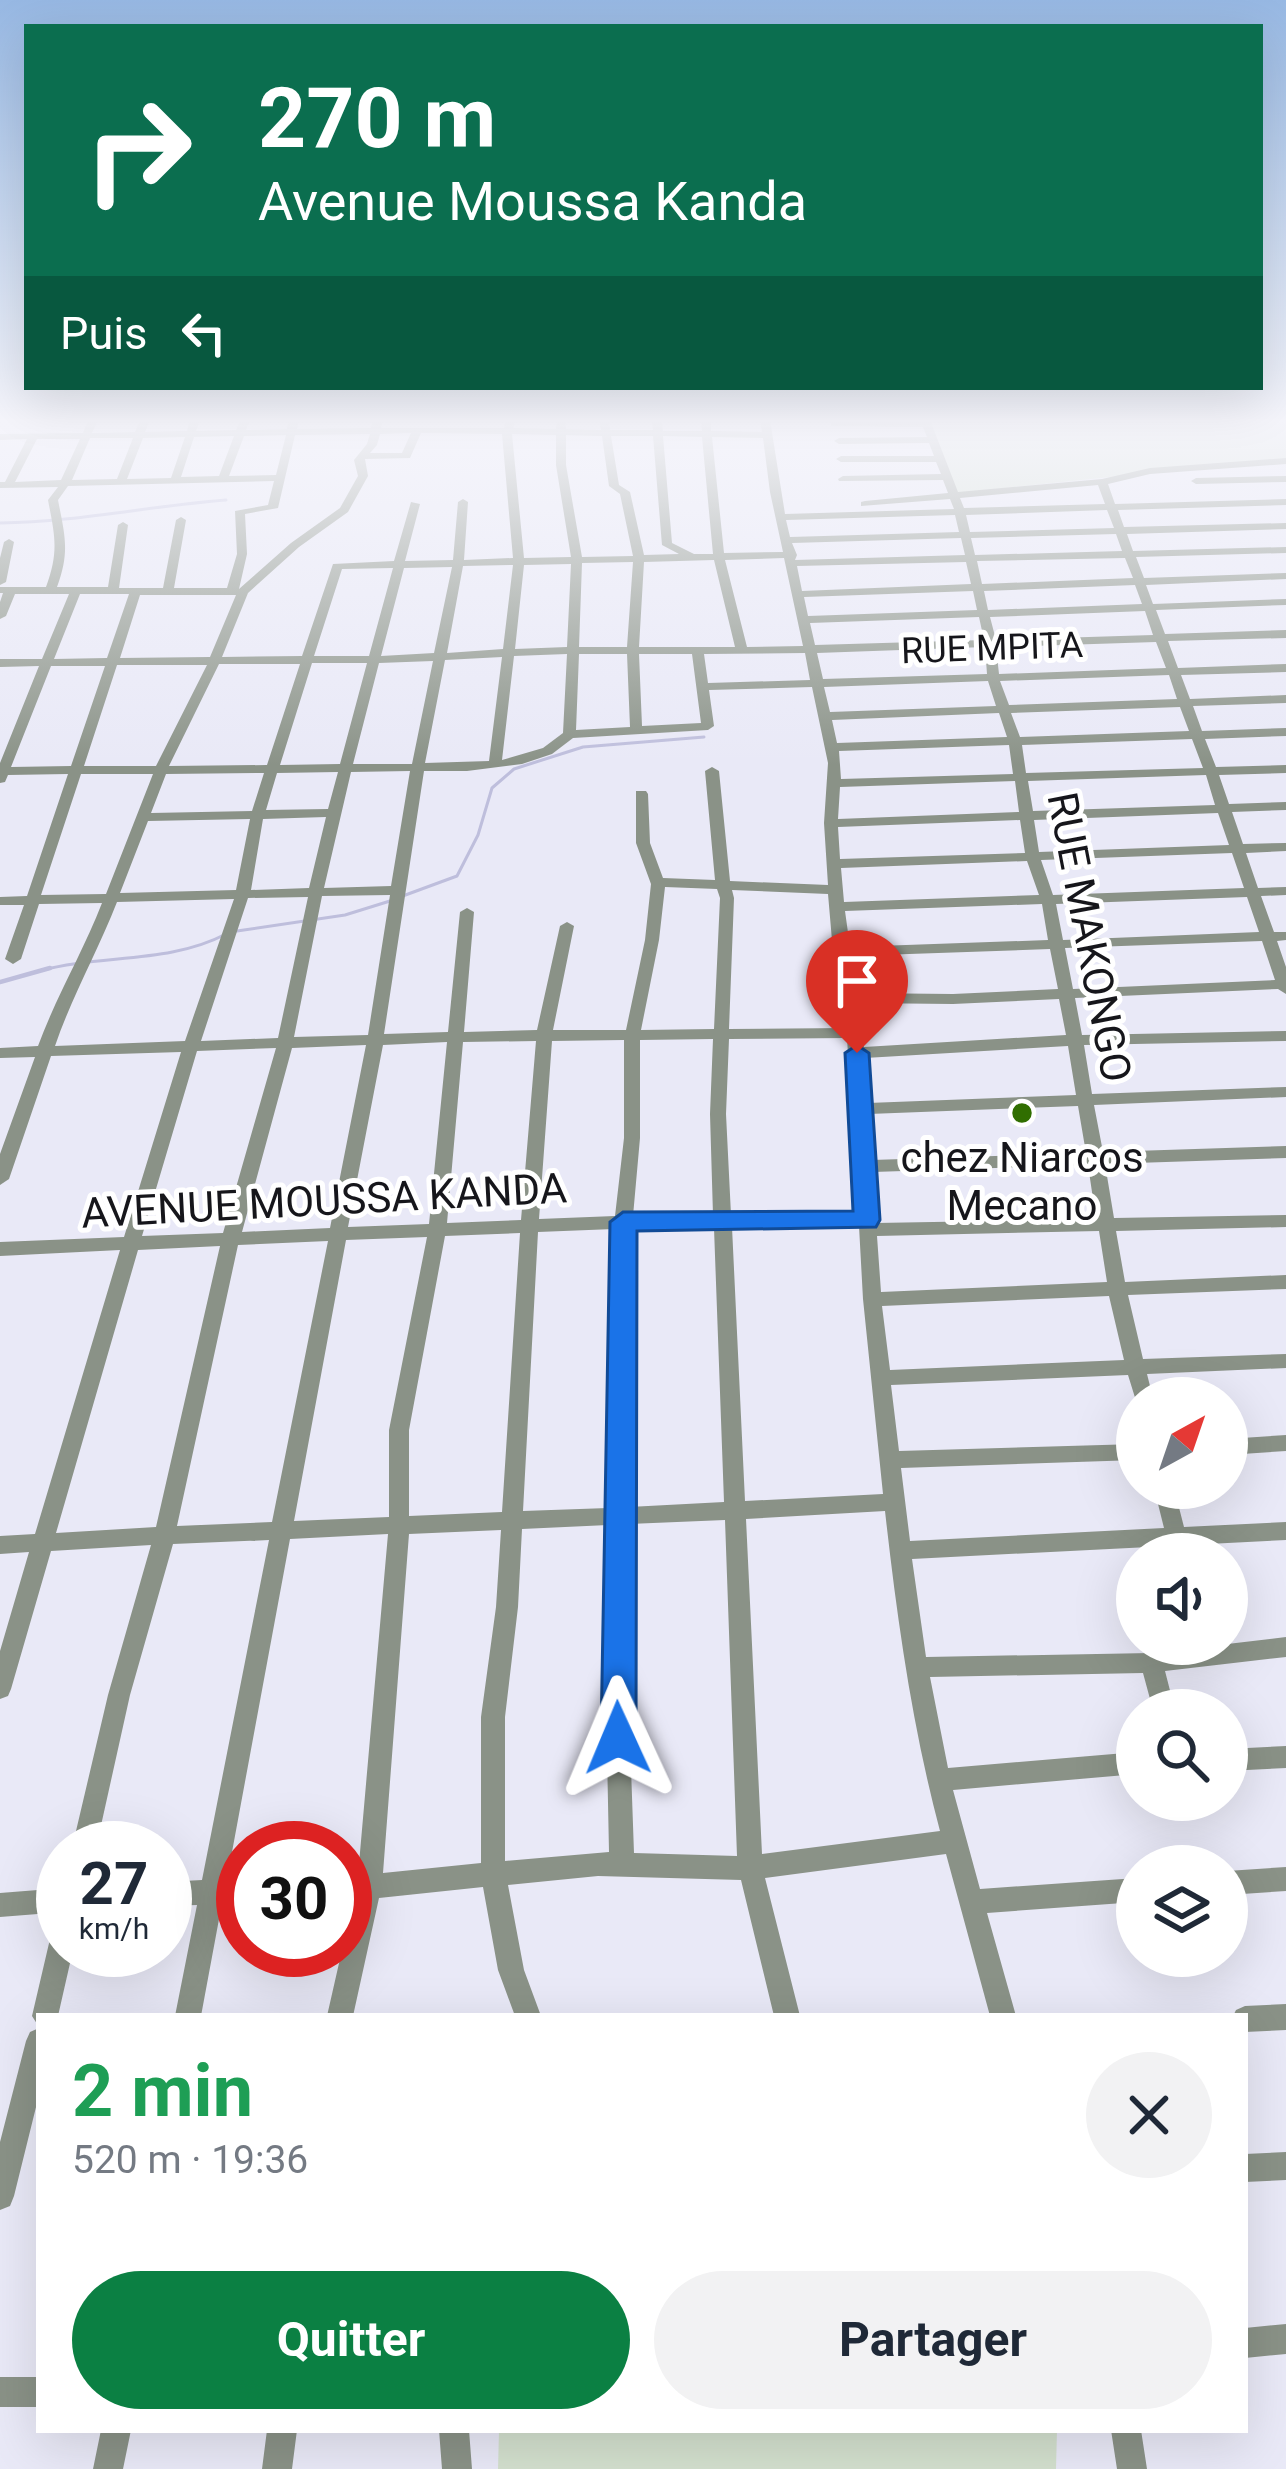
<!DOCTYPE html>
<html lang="fr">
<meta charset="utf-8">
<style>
body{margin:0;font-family:Roboto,sans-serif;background:#f2f2f3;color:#1f2937;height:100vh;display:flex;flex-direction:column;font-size:45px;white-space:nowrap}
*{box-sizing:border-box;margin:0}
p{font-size:39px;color:#747a83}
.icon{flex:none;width:66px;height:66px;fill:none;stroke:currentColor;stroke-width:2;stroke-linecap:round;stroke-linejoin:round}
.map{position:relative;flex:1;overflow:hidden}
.details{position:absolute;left:36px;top:2013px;width:1212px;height:420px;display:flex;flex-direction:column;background:#fff;border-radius:0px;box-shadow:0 12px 48px #0002}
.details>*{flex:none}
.guide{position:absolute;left:24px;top:24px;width:1239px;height:366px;border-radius:0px;box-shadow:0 12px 48px #0002;background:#0b6e4f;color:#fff;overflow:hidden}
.needle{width:78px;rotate:40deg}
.tools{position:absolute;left:1116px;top:1377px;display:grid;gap:24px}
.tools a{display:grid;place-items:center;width:132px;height:132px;border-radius:50%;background:#fff;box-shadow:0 12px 48px #0002;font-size:60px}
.speed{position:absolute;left:36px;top:1821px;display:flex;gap:24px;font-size:60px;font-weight:700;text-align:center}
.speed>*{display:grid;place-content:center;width:156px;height:156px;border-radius:50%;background:#fff;box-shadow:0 12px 48px #0002;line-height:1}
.speed small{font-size:30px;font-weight:400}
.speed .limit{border:18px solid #d22;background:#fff;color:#111}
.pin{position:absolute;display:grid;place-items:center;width:102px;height:102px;color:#fff;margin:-123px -51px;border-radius:50% 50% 50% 0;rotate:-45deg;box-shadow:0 0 12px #0007}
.pin .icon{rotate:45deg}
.me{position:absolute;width:132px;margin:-66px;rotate:359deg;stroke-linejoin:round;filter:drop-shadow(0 0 9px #0008)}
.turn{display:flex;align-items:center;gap:42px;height:252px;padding:0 36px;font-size:54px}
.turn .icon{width:156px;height:156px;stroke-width:2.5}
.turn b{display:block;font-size:84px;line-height:102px}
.then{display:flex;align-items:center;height:114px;padding:0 36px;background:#0003;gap:24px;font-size:45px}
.round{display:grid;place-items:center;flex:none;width:126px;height:126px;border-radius:63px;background:#f2f2f3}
.head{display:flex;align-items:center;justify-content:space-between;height:204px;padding:0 36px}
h1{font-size:72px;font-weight:700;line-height:90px;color:#1e9e55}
.cta{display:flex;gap:24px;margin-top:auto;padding:24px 36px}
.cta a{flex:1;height:138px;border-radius:72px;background:#0b8043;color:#fff;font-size:48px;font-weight:700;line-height:138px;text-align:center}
.cta a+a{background:#f2f2f3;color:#1f2937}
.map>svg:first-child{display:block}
</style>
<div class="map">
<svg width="1286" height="2469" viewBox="0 0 1286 2469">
<rect width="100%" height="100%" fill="#e9e9f7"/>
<path fill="#d3e0ce" d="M930,420H1286V459L956,493Z
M499,2430H1057L1056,2469H498Z"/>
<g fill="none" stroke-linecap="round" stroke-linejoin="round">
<path stroke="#bebedc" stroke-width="3" d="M0,523C76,522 150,506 226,500
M400,897L457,876L478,835L492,788L514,769L583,747L704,737
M237,931L345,915L390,901
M39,971C101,954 169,964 226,934"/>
<path stroke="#bebedc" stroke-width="4.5" d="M0,982L50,968"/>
<path fill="#8a9287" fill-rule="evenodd" d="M88,420H98L92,433L135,432L140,420H150L145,432L187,431L190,420H200L196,431L236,430L240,420H250L246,430L287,429L289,420H299L297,429L371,428L373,420H383L381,428H504L506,420H516L513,428L556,429L557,420H565L566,429L601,430L599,420H609L610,430H653L652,420H662L663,431H702L701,420H711V431L762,432L760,420H770L785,514L954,509L950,499L861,506V502L865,501L948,493L943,480L839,481L838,479L843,476L941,474L936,462H841L836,459L841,456H934L929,443L839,444L834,441L839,438L927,437L923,427L831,426V422L834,421L930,420L958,492L1102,479L1150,468L1286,458V464L1150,474L1108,484L1115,504L1286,499V505L1118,510L1124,527L1286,523V529L1127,534L1133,551L1286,547V553L1136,557L1144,578L1286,573V579L1146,585L1153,604L1286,599V605L1156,610L1165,634L1286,630V638L1168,641L1178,668L1286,664V672L1181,675L1190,699L1286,695V703L1193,706L1202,731L1286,728V736L1205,739L1216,767L1286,765V773L1219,775L1229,804L1286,802V810L1232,812L1243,844L1286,843V851L1246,853L1258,888L1286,887V895L1261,896L1274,932H1286V940L1277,941L1286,967V994L1278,989L1075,998L1082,1035L1286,1031V1041L1084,1045L1092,1094L1286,1087V1097L1094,1105L1103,1152L1286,1146V1158L1105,1164L1114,1218L1286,1215V1227L1116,1231L1125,1282L1286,1275V1289L1128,1295L1143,1359L1286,1354V1368L1147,1374L1153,1398H1137V1404L1128,1375L891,1385L899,1451L1137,1444V1460L901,1468L910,1541L1164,1528L1154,1488H1174L1184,1527L1286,1522V1540L912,1559L926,1657L1151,1653L1286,1637V1657L1165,1671L1175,1710H1153L1143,1673L930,1677L948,1768L1137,1752V1774L953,1790L980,1889L1137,1878V1902L987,1913L1016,2016H990L946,1854L765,1878L800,2016H774L741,1880L598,1876L508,1885L524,1970L541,2016H515L498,1970L483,1887L379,1898L353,2016H327L342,1950H345L354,1900L345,1901V1877L358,1875L388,1534L290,1539L227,1879L243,1878V1902L222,1903L201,2016H175L197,1905L165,1906V1882L202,1880L269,1540L173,1544L130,1695L96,1848H72L108,1695L151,1545L51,1551L11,1689L8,1696L0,1699V1651L29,1552L0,1554V1536L35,1534L120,1250L0,1256V1242L124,1237L181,1052L51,1056L9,1179L0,1185V1154L35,1057L0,1058V1048L38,1046C56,997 83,952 102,903L39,904L21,959L13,964L5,959L24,905H0V897L27,896L68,774L8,775L5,782L0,783V763L39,666L0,667V659H42L69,594H15L6,616L0,619V602L3,593H0V587H46C59,552 55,536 48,500L58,487L0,488V482H5L27,439L0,440V434L83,433ZM411,433L402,453H370L377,445L380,434ZM421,433L502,434L513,558L464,560L468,502L463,499L458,502L453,560L405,561L420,504L411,502L394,561L333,564L302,656L222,657L248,593L299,547L348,512L368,476L365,459L410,458ZM370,434L367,444L354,460L358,476L340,508L291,543L239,589L247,554L245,514L278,508L295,435ZM512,434L556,435V465L571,557L524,558ZM286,435L276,475L229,476L244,436ZM566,435L602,436L609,486L620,494L633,556L582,557L566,465ZM234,436L219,476L181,477L194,437ZM611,436H653L662,545L679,554L644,555L630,492L619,485ZM663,436L702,437L713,554H694L672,543ZM185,437L171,478L127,479L143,438ZM712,437L763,438L770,492L783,552L724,553ZM90,438H133L117,479L72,480ZM37,439H80L61,480L15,482ZM274,481L268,505L235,511L237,554L227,588H174L186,520L181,517L176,520L163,588H119L128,525L123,522L118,525L108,587H57C70,552 65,536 58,500L68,486ZM1098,485L1105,504L964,508L960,498ZM1107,510L1114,528L970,532L966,515ZM955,515L959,532L790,537L786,520ZM1116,534L1122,551L975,555L971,538ZM961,538L965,555L795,560L797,555L792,543ZM784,558L803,646L747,647L725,560ZM1125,558L1133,578L982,584L977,561ZM714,560L735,647H639L644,562ZM633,562L627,647H579L582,563ZM966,562L971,584L802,591L797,566ZM571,564L567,647L515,649L524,565ZM513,565L503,649L447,653L463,566ZM452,567L434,653L381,656L404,568ZM393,568L369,656H314L342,569ZM1135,585L1142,604L988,610L984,591ZM973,591L977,610L808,616L804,597ZM80,594H129L107,658L54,659ZM140,595H236L210,657L120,658ZM1145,611L1153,635L996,640L990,617ZM979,617L984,640L815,645L810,623ZM1156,642L1166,668L999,674L996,647ZM985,647L987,674L823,679L817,653ZM805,653L810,680L708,683L704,654ZM567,654L563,733L543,748L502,760L514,656ZM579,654H627L630,727L576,730ZM639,654H692L701,723L642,726ZM502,657L489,761L425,763L445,660ZM433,661L412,764H353L379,663ZM312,663H367L340,764L280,765ZM219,664H300L267,765L169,766ZM117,665H207L156,766H84ZM51,666H105L71,766L11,767ZM1169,675L1177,699L1009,705L1000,681ZM988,681L996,706L830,712L824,687ZM812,687L828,763L824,823L828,885L730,881L719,771L712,767L705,771L715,880L663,878L650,843L648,794L646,791H636V843L651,884L645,940L626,1030H553L574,926L567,922L560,926L537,1030L464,1032L474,912L467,908L460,912L448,1032L384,1034L424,771H467L522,764L552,754L573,738L708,730L714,726L709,690ZM1180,707L1189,731L1020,737L1011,713ZM999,713L1007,737L837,743L832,720ZM1192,739L1203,768L1026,773L1022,745ZM1009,745L1013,774L841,779L839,751ZM410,771L391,886L324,888L351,772ZM338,772L328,809L266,810L277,773ZM264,773L252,811L151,813L166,774ZM81,774H153L106,894L41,895ZM1206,775L1215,805L1033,811L1028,781ZM1015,781L1019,812L838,819L840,787ZM1218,813L1229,845L1039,852L1034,820ZM326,817L309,888L251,890L263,819ZM250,819L236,890L120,893L148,821ZM1020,820L1025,853L840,859L838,827ZM1232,853L1244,888L1053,895L1041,860ZM1027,861L1039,895L844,902L841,868ZM665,887L717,889L720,898L714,1029L641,1030L659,940ZM732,890L828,894L833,952L846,1028L729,1029L734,898ZM390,895L368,1035L294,1037L322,896ZM308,897L278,1038L201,1041L248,898ZM1247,897L1259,932L1063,940L1056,904ZM234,899L185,1041L55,1046C72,996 98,951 117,902ZM1042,904L1048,940L850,947L845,911ZM1262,941L1275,980L1073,989L1065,948ZM1050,949L1058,989L953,994L857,993L851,956ZM1059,999L1066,1035L864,1047L858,1003L953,1004ZM847,1038L858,1214L731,1215L726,1114L729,1039ZM713,1039L710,1114L713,1215L633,1216L640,1138V1040ZM624,1040V1138L615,1216L539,1219L552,1041ZM536,1041L521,1220L447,1223L463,1042ZM447,1042L429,1224L348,1227L383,1045ZM366,1045L330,1228L242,1232L292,1048ZM1068,1046L1076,1095L868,1103L865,1058ZM276,1048L223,1233L142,1236L197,1051ZM1078,1106L1086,1153L872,1160L869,1114ZM1088,1165L1096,1219L876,1223L873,1172ZM859,1226L863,1299L883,1494L745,1501L732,1227ZM632,1228H714L724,1502L629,1507ZM614,1229L608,1508L523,1511L538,1232ZM1099,1231L1107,1282L881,1292L877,1236ZM520,1233L502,1512L409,1516V1430L445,1236ZM427,1237L389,1430V1517L294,1521L346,1240ZM328,1241L272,1522L177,1526L238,1245ZM220,1246L156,1527L56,1533L138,1250ZM1109,1296L1124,1360L890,1370L882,1306ZM885,1511C897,1618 912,1726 940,1831L762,1854L746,1519ZM725,1520L737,1856L634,1853L627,1655L629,1524ZM608,1525L605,1655L609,1852L505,1861V1717L518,1607L522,1529ZM501,1530L496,1607L481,1717V1863L383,1873L409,1534Z
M1286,476V482L1196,484L1191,481L1196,478Z
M9,539L14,542L6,582L0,585V558L4,542Z
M1286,1435V1451L1227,1455V1439Z
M1286,1746V1768L1227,1771V1749Z
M1286,1867V1891L1227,1895V1871Z
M63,1888V1912L0,1917V1893Z
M63,1926V1950H73L58,2016H39V2027L32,2016L50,1939L54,1930Z
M1286,2004V2030L1245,2032V2016H1233L1236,2010L1245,2006Z
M39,2028V2095L14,2196L10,2206L0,2210V2142L26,2041L30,2032Z
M1286,2152V2180L1245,2182V2154Z
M1286,2324V2354L1245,2358V2328Z
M0,2377H39V2407H0Z
M101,2430H131L123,2469H93Z
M267,2430H297L292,2469H262Z
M439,2430H469L472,2469H442Z
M1111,2430H1141L1147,2469H1117Z"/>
</g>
<linearGradient id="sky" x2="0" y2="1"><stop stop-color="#97b8e3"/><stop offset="0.55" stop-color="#f5f5fb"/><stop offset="1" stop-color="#f5f5fb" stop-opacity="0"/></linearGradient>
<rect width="1286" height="765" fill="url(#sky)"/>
<path fill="#1a73e8" stroke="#114b97" stroke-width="3" d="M857,1045L869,1053L880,1220L876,1227L637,1231L636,1738L631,1750L618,1755L606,1750L601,1738L610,1222L623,1212L853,1211L845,1053Z"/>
<circle fill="#306e00" stroke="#fff" stroke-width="4.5" cx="1022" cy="1113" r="12"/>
<g text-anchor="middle" stroke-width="10" stroke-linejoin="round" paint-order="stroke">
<g font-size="36" fill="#16161b" stroke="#fff">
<text transform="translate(992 647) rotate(-2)" y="13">RUE MPITA</text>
</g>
<g font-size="42" fill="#16161b" stroke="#fff">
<text transform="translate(1090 937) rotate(79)" y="15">RUE MAKONGO</text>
<text transform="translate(324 1200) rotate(-3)" y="15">AVENUE MOUSSA KANDA</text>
</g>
<g font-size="42" fill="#16161b" stroke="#fff">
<text x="1022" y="1172">chez Niarcos<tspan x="1022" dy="48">Mecano</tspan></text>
</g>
</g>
</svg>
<div class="tools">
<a><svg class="needle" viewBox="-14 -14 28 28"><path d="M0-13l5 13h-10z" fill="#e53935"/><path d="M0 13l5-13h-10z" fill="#747a83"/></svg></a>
<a><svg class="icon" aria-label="sound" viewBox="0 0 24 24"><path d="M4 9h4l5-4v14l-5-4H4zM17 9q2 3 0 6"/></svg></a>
<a><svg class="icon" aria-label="search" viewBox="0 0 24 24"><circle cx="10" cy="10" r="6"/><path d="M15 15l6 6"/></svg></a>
<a><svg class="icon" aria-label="layers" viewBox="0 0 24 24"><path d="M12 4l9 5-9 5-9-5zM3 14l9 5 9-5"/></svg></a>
</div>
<div class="speed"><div>27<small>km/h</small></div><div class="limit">30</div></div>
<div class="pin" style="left:857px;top:1053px;background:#d93025"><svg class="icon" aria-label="arrive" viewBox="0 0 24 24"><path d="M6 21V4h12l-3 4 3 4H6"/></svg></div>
<svg class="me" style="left:618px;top:1738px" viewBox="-20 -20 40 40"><path d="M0-17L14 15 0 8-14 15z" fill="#1a73e8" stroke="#fff" stroke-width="4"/></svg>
<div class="guide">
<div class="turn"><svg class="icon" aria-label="right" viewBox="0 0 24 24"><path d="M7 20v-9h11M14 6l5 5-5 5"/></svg><div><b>270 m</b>Avenue Moussa Kanda</div></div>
<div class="then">Puis<svg class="icon" aria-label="left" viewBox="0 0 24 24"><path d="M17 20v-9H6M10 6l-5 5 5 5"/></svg></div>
</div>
<section class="details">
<div class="head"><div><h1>2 min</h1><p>520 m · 19:36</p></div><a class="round"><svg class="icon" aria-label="close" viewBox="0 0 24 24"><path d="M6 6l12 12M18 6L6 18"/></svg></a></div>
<div class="cta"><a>Quitter</a><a>Partager</a></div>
</section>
</div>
